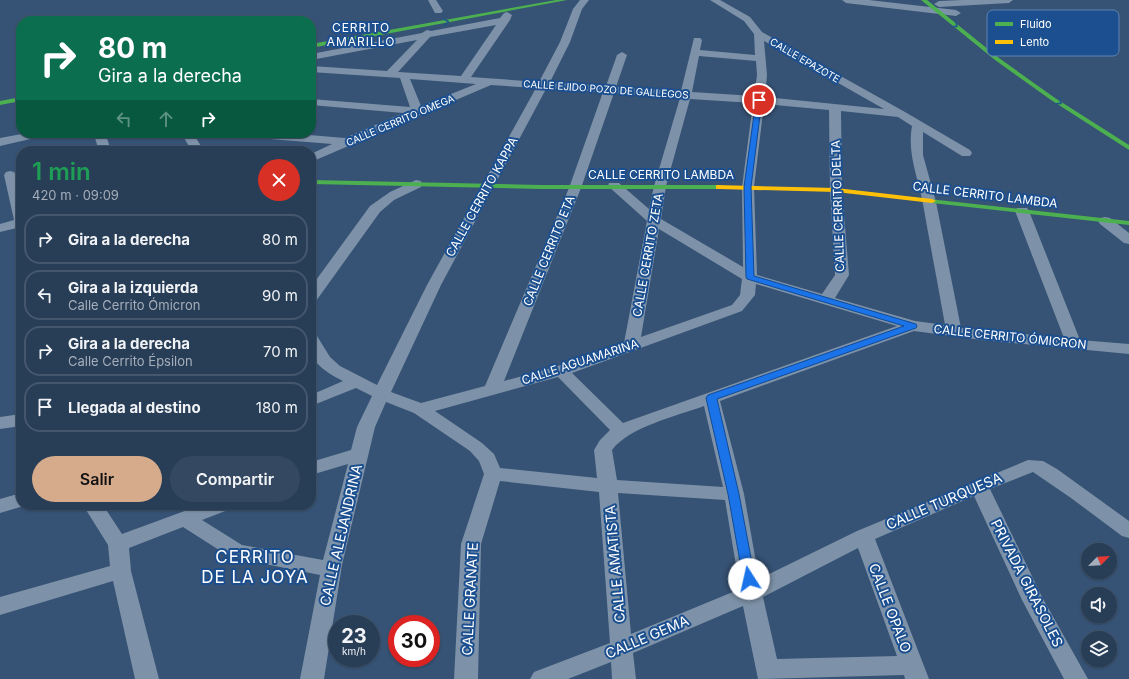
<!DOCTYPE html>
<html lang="es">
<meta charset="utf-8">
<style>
body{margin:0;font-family:Inter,sans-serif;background:#344961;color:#f1f3f6;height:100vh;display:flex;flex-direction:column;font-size:15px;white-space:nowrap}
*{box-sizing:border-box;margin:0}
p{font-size:13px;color:#a5aeba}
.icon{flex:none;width:22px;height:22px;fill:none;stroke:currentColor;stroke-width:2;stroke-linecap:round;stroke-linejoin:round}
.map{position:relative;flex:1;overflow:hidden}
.sheet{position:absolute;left:16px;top:146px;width:300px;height:364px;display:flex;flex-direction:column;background:#283e57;border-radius:16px;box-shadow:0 1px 3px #0004,0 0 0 1px #44576d}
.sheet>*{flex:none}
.guide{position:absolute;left:16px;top:16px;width:300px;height:122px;border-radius:16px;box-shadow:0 1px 3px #0004,0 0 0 1px #44576d;background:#0b6e4f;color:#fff;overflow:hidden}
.needle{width:26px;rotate:66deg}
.controls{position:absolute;left:1081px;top:543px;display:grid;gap:8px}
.controls a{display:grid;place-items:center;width:36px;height:36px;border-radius:50%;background:#283e57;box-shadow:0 1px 3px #0004,0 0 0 1px #44576d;font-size:20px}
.speed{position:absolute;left:328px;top:615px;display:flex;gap:8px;font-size:20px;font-weight:700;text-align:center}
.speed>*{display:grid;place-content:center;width:52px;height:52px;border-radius:50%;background:#283e57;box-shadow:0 1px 3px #0004,0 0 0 1px #44576d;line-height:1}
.speed small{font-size:10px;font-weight:400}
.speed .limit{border:6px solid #d22;background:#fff;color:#111}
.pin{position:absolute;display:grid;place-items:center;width:34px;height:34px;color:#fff;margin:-17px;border:2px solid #fff;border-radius:50%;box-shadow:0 1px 4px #0007}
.me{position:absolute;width:44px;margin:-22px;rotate:350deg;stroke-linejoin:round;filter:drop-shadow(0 0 3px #0008)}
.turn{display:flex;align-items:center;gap:14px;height:84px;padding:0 16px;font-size:18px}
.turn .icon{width:52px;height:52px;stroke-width:2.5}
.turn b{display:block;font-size:28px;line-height:34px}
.lanes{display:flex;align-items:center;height:38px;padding:0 16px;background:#0003;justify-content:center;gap:20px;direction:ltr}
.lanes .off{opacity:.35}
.round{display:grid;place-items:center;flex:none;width:42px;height:42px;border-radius:21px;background:#344961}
.headline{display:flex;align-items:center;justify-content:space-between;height:68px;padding:0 16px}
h1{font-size:24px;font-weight:600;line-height:30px;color:#1e9e55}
.primary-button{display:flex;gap:8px;margin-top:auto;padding:8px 16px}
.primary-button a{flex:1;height:46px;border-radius:24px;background:#d6ab8b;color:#111;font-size:16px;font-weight:600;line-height:46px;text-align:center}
.primary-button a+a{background:#344961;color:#f1f3f6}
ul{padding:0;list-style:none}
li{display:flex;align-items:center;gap:12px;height:50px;margin:0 8px 6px;padding:0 8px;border:2px solid #44576d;border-radius:16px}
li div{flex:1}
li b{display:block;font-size:15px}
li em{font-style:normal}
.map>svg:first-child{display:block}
</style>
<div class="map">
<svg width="1129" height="679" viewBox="0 0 1129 679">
<rect width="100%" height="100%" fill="#365274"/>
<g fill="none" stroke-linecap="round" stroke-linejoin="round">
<path fill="#7d92a8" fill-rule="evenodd" d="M428,0H436L443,11L441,13H435Z
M580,0H589L582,9L570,42L550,82L606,86L617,55L622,52L627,55L616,87L681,91L694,38H700L702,40L700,50L755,55L754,34L744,21L710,0H720L750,17L762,32L905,112L970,150L972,153L970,156H962L923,132V155L936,202L961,328L1064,338L1015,211L1017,208H1027L1029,211L1080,340L1129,344V354L982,340L914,331L720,401L744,494L759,579L857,531L1028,460L1043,461L1057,469L1129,521V538L1122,536L1071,498L1033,472L990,489L1042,597L1088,679H1064L1022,600L974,496L875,539L929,679H905L904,675L758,679L743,606L633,653L636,679H612L611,662L568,679H530L534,672L610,643L599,492L500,481L481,544L478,679H454L461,544L484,474L479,461L470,451L414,413L386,402L375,427L342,565L324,679H300L320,575L230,557L183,527L129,548L131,571L159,679H135L113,581L0,615V597L110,566L108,545L83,505H103L122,534L201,505H231L228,510L202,520L242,545L323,560L348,464L311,475V462L351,450L357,427L372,396L356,388L311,406V395L343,381C331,375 313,365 311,351C310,345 311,339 311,334L317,336L330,357L340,366L377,385L427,285L536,88L491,85L311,162V154L332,144L246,137L242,135L240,133H285L345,138L403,113L311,105V99L410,107L400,78L311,72V66L387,71L417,40L311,60V54L422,33L427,30L431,31L500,18L504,13L507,12L512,15L510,20L471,77L539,82L560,42L573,9ZM496,25L461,76L398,72L430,37ZM764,41L884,109L765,97L767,75ZM699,56L756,61L757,75L754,96L692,92ZM410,79L476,84L421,106ZM546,89L603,92L569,188L485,386L421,403L391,392L441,285ZM614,93L680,98L654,186L649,209L619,183H609L608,186L647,221L624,343L555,367L504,381L581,188ZM690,99L753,103L742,187L743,267L661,219L666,186ZM764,104L829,110L830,190L835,275L822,294L757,275L754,187ZM841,111L898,117L912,126C907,154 918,177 923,204C930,244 938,285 945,325L915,321L835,298L849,275L842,190ZM659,229L742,279L740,295L732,305L641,337ZM756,284L897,326L623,423L572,373L742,311L755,295ZM558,377L610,430L600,440L594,450L597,478L500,468L494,454L482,443L435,411ZM704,406L723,487L617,480L612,450C629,427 677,416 704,406ZM618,493L725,500L740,589L631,634ZM858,548L897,656L777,659L763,597Z
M842,0H869L956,10L961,13L956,16L846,3Z
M962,0H1013L1009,3L939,7L934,4L939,1Z
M27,133H50L48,135L0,146V138Z
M97,133H109L107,138L111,151H99L95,138Z
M181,133H193L204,151H192Z
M10,171L14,172L16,175L21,195V227L0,232V224L14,220L4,175L6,172Z
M416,180L421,181L422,184L421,187L394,200L380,212L316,301L311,303V287L370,206L390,192Z
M1105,217L1110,218L1129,233V244L1124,243L1100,224L1098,221L1100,218Z
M21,414V426L0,429V417Z
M21,493V505H27L0,513V499Z"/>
<path fill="#4caf50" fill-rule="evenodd" d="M556,0H567L311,48V44Z
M921,0H927L999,58L1055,98L1129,145V150L1051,100L995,60Z
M21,97V101L0,105V101Z
M311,180L541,185H719L723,187L719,189H541L311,184Z
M929,199L1129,221V225L932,203H929Z"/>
<path fill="#ffc107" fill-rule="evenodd" d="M716,185L836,188L932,199L936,201L932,203L836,192L719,189H716Z"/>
</g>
<defs><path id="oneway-chevron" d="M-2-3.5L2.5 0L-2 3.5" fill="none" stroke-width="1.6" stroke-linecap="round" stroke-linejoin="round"/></defs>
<g stroke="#205989">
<use href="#oneway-chevron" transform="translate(446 22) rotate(-11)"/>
<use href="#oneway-chevron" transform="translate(955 25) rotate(39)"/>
<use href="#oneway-chevron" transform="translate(1059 102) rotate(34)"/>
</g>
<path fill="#1a73e8" stroke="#114b97" d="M759,98L762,100L751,187L754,276L916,324L917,326L916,328L717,399L739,494L755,579L753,582L749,583L745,582L743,579L728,494L706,398L708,395L904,326L747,279L746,277L744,187L756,100Z"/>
<g text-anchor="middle" stroke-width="4" stroke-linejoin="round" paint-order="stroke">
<g font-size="10" fill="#fff" stroke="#1b4f8f">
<text transform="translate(805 60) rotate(30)" y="4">CALLE EPAZOTE</text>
<text transform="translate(606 89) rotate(4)" y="4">CALLE EJIDO POZO DE GALLEGOS</text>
<text transform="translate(400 120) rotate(-23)" y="4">CALLE CERRITO OMEGA</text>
</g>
<g font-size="12" letter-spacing="1" fill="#fff" stroke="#1b4f8f">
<text x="361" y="32">CERRITO<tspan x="361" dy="14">AMARILLO</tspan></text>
</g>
<g font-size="12" fill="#fff" stroke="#1b4f8f">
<text x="661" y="179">CALLE CERRITO LAMBDA</text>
<text transform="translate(985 195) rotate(7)" y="4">CALLE CERRITO LAMBDA</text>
<text transform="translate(482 197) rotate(-61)" y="4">CALLE CERRITO KAPPA</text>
<text transform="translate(838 206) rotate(-92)" y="4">CALLE CERRITO DELTA</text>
<text transform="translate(549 251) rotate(-68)" y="4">CALLE CERRITO ETA</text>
<text transform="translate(648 255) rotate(-80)" y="4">CALLE CERRITO ZETA</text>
<text transform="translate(1010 337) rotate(6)" y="4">CALLE CERRITO ÓMICRON</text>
<text transform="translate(580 362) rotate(-18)" y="4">CALLE AGUAMARINA</text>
</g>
<g font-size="14" fill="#fff" stroke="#1b4f8f">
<text transform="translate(944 501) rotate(-23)" y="5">CALLE TURQUESA</text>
<text transform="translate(341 535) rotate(-77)" y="5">CALLE ALEJANDRINA</text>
<text transform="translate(615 564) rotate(-95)" y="5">CALLE AMATISTA</text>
<text transform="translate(1027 583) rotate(63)" y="5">PRIVADA GIRASOLES</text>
<text transform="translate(470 599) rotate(-87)" y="5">CALLE GRANATE</text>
<text transform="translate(890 608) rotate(69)" y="5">CALLE OPALO</text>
<text transform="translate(647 637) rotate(-23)" y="5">CALLE GEMA</text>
</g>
<g font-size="17" letter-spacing="1" fill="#fff" stroke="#1b4f8f">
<text x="255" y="563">CERRITO<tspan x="255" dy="20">DE LA JOYA</tspan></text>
</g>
</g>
<rect x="987" y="10" width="132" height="46" rx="6" fill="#1b4f8f" stroke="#5f84b1" stroke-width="1"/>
<rect x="995" y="22" width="18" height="4" fill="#4caf50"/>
<rect x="995" y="40" width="18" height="4" fill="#ffc107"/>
<g font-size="11" fill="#fff">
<text x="1020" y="28">Fluido</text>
<text x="1020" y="46">Lento</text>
</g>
</svg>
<div class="controls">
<a><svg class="needle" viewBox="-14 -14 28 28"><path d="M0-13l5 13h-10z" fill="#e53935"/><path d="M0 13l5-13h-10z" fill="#a5aeba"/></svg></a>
<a><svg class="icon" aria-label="sound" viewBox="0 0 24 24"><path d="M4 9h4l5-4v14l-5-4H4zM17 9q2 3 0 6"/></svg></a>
<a><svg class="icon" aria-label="layers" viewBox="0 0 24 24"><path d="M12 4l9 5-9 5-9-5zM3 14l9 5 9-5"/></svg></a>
</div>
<div class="speed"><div>23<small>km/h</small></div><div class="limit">30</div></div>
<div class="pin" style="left:759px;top:100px;background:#d93025"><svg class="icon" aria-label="arrive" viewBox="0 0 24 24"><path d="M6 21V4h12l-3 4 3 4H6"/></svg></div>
<svg class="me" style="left:749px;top:579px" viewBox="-20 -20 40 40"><circle r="19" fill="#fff"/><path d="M0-13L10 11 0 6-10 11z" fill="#1a73e8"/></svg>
<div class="guide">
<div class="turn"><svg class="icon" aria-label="right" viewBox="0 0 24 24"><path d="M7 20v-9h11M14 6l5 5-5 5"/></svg><div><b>80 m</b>Gira a la derecha</div></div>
<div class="lanes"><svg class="icon off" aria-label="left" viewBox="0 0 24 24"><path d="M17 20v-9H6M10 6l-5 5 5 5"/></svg><svg class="icon off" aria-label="ahead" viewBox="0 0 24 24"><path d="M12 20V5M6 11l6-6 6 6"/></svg><svg class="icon" aria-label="right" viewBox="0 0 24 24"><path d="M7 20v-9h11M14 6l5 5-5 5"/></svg></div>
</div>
<section class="sheet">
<div class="headline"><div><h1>1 min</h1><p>420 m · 09:09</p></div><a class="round" style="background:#d93025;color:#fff"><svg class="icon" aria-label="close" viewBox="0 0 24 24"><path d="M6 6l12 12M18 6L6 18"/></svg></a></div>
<ul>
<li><svg class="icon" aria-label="right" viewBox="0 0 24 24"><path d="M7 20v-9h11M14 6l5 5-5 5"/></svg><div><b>Gira a la derecha</b></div><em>80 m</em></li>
<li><svg class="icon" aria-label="left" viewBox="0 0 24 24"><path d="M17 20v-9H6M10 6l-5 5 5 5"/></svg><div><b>Gira a la izquierda</b><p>Calle Cerrito Ómicron</p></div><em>90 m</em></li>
<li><svg class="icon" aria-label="right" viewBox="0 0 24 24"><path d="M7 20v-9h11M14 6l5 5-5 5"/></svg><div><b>Gira a la derecha</b><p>Calle Cerrito Épsilon</p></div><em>70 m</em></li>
<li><svg class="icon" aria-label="arrive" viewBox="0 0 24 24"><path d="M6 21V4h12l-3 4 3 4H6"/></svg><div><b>Llegada al destino</b></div><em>180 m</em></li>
</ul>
<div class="primary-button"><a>Salir</a><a>Compartir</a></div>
</section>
</div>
